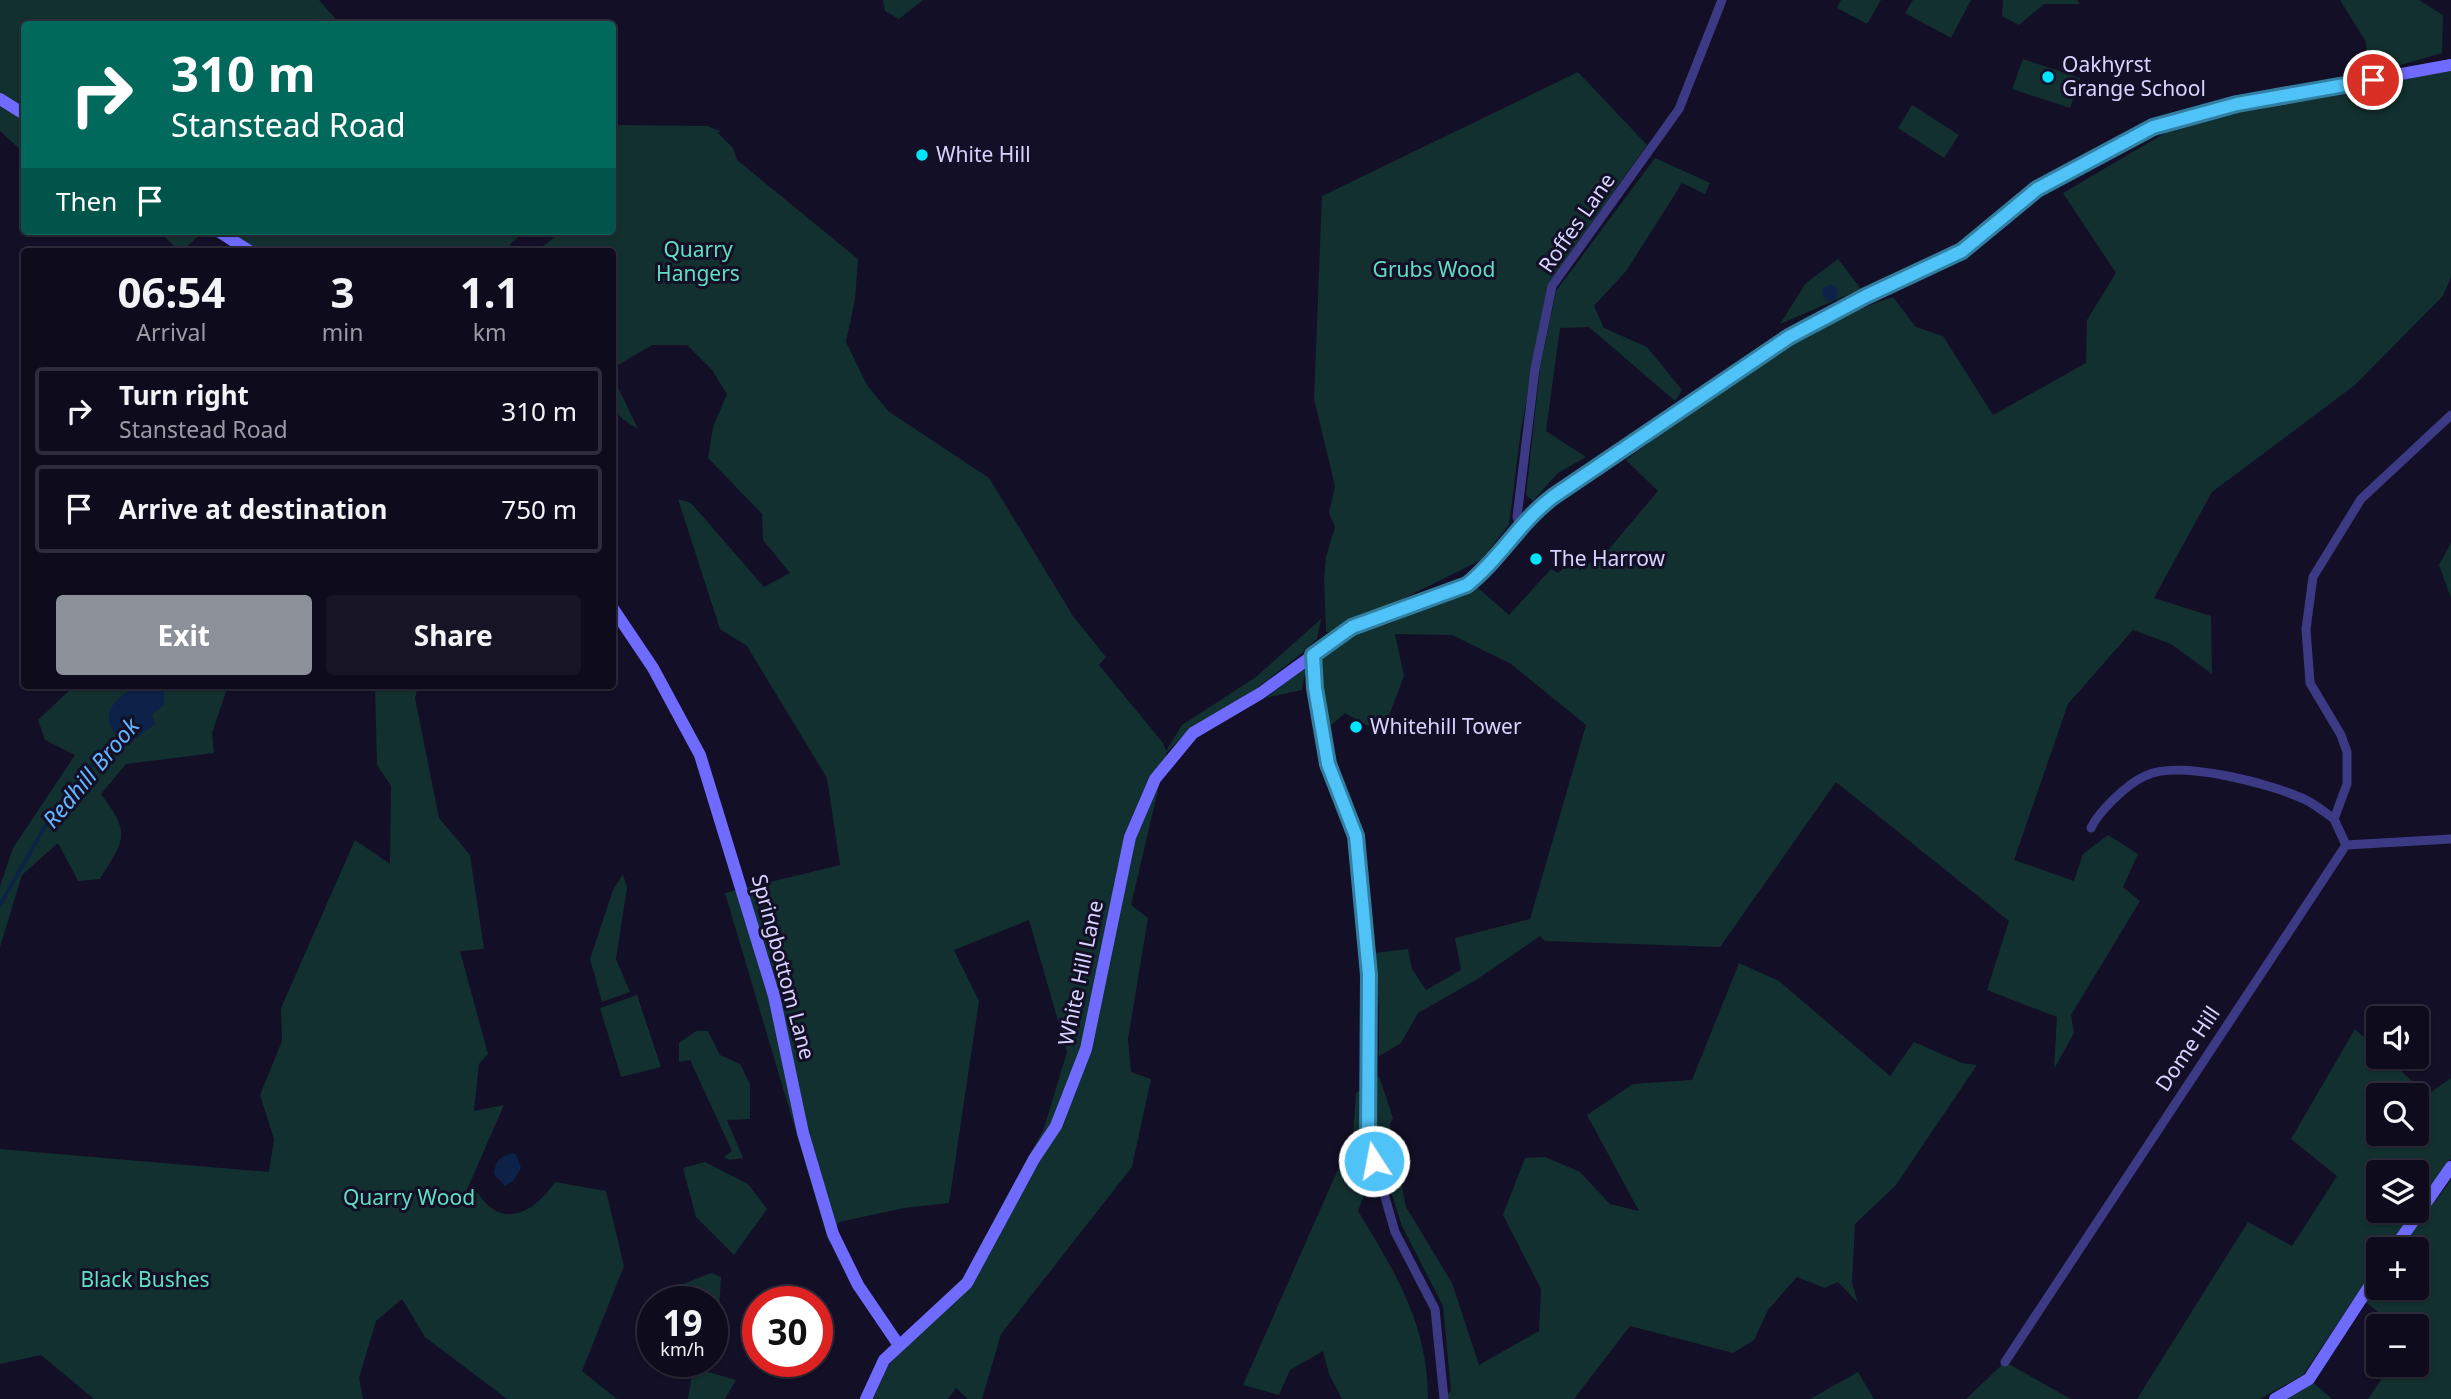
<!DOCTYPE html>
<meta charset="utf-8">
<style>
body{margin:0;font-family:"Noto Sans",sans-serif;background:#171425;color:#f1f3f6;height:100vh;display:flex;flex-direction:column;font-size:26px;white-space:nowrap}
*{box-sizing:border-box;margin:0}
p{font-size:23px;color:#9b9ba3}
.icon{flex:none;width:38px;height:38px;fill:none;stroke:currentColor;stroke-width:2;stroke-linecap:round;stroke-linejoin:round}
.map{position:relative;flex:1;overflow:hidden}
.details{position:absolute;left:21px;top:248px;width:595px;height:441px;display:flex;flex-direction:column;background:#0e0b1c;border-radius:7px;box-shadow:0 2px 5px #0004,0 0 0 2px #2e2b3b}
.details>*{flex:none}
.guide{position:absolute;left:21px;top:21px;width:595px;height:214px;border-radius:7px;box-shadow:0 2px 5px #0004,0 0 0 2px #2e2b3b;background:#00695c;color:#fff;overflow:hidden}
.tools{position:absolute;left:2366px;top:1006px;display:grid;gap:14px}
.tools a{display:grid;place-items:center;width:63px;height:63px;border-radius:7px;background:#0e0b1c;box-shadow:0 2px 5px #0004,0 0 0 2px #2e2b3b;font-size:35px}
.speed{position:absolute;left:637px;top:1286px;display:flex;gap:14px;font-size:35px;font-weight:700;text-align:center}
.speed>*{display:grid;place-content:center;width:91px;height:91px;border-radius:50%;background:#0e0b1c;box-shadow:0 2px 5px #0004,0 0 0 2px #2e2b3b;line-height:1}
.speed small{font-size:18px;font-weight:400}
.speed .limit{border:10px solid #d22;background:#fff;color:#111}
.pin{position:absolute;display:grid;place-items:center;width:60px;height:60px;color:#fff;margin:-30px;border:4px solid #fff;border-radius:50%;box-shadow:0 2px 7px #0007}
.me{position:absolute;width:77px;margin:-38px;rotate:349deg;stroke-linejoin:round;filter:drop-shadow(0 0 5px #0008)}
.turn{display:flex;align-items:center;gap:24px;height:147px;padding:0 35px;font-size:32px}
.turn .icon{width:91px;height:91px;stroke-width:2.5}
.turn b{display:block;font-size:49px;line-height:60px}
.then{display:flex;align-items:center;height:66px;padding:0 35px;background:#0003;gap:14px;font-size:26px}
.eta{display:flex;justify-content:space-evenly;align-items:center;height:119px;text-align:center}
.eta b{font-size:42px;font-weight:700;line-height:49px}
.cta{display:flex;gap:14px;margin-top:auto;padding:14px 35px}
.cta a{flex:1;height:80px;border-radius:7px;background:#8c9099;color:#fff;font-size:28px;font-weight:700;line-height:80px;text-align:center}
.cta a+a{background:#171425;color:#f1f3f6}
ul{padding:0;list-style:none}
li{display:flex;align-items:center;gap:21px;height:88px;margin:0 14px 10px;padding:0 21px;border:4px solid #2e2b3b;border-radius:7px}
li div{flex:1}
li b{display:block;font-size:26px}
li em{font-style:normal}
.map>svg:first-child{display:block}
</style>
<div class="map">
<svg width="2451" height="1399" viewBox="0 0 2451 1399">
<rect width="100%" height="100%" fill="#130f26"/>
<path fill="#12302f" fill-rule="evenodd" d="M0,0H319L340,24H24V153L0,131Z
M883,0H923L899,19L885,11Z
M1841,0H1881L1867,24L1837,8Z
M1913,0H1971L1951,38L1905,13Z
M2003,0H2077L2080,4H2044L2019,25L2002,16Z
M2340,0H2419L2443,15L2442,53L2367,75L2366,42Z
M2023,59L2080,78L2070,108L2012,89Z
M2451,71V277L2443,296L2355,385L2212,492L2154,598L2211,616L2212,674L2171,644L2133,630L2068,704L2014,860L2074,881L2083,854L2108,835L2138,854L2123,887L2140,901L2071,1015L2074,1033L2054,1069L2057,1017L1987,990L2009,921L1836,782L1720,947L1545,941L1540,936L1476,980L1418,1013L1401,1043L1379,1056V1005L1373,953L1408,949L1412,969L1426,990L1461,970L1455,938L1530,919L1586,725L1511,664L1452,635L1395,634L1404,676L1382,734L1345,713L1329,727L1319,670L1320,659L1363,630L1387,624L1477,587L1509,615L1551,569L1558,573L1580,553L1579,571L1609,549L1658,491L1626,460C1712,396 1789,330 1893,297L1916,327L1943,336L1993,415L2086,363L2087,320L2116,273L2063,193L2175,127L2296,98Z
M1578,72L1647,145L1548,284L1521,430L1509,525L1481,560L1338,631L1326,632L1324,580L1326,557L1335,527L1329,513L1335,486L1314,399L1322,196Z
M1912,105L1959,135L1944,158L1898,128Z
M613,125L707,126L720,131L718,133L733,148L737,160L858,259L855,299L846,342L867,385L888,411L989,478L1073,616L1106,657L1099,665L1163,743L1166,751L1182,725L1256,677L1321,619L1317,639L1301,654L1257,688L1190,729L1167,752L1131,905L1148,918L1128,1039L1131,1072L1151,1079L1132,1167L1001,1334L982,1399H968L956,1388L948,1399H873L888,1366L954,1292L971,1266L1044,1128L1067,1052L1029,920L954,950L979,1001L949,1203L904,1208L839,1222L829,1243L725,893L840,865L827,778L747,646L720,629L678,499L691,503L764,587L790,573L763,540L762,514L708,458L713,427L727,394L712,370L687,345H652L613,368L612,252H537L561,231H612Z
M1655,158L1710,183L1705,194L1682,183L1627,270L1594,306L1604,328L1647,347L1682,390L1675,401L1589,327L1560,328L1546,431L1586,457L1558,473L1533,501L1526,495L1540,368L1556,291Z
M158,231H204L181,252Z
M213,231H526L510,244L514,252H244Z
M1838,259L1861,289L1780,324L1806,283Z
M612,377H613L638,429C610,412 612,409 612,377Z
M2451,543V598L2439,565Z
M1306,667L1302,690L1266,698Z
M74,686H228L212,733L214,753L126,764L101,794C131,834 125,839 100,879L78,881L58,843L22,875L0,947V886L13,848L75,755L45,740L38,720Z
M375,686H418L415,698L439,818L470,855L484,949L460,951L488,1054L479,1064L474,1111L504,1105L466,1192L478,1193C502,1231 535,1212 555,1182L606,1191L624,1266L582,1371L617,1399H507L425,1337L402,1299L376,1321L359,1378L363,1399H94L41,1355L0,1364V1149L269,1172L274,1139L260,1095L282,1041L281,1008L355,840L390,864L391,786L377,765Z
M623,874L627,888L616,959L630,992L602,1002L590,959L613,890Z
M1739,963L1779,981L1890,1076L1914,1042L1962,1063L1977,1065L1896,1185L1855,1224L1852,1283L1858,1303L1838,1282L1825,1288L1797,1277L1768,1310L1754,1340L1733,1353L1630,1326L1574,1399H1442L1451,1391L1443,1306L1402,1226L1379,1155L1358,1211C1395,1272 1428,1324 1428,1399H1342L1329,1374L1323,1351L1290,1370L1279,1395L1243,1385L1353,1135L1356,1093L1379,1076L1393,1118L1390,1124L1406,1207L1452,1283L1479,1365L1539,1331L1541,1289L1503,1215L1525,1158L1545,1157L1580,1172L1610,1204L1639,1211L1587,1115L1633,1084L1692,1080Z
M637,995L661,1067L621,1077L600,1008Z
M2355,1029L2378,1050V1057H2386L2427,1095L2451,1078V1158L2417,1207V1172H2378V1211H2414L2388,1249L2378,1250V1263L2303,1375L2260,1399H2137L2248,1222L2292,1246L2337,1176L2291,1139ZM2378,1096H2417V1134H2378Z
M696,1031H708L720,1055L740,1064L750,1084V1119L727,1120L743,1158L730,1160L724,1157L732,1151L690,1060L679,1062V1043Z
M705,1162L748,1184L767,1209L734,1255L696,1217L683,1168Z
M2451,1180V1399H2368L2391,1365H2417V1326H2395L2362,1299L2378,1277V1288H2417V1250L2399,1249Z
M711,1273L721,1277L717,1348L712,1360V1302H667L660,1293Z
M694,1362H712L708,1372L736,1380L725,1399H688Z
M2005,1362L2071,1399H1966Z
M1858,1372L1874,1399H1810Z
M2309,1379L2332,1399H2275Z"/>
<path fill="#0c2248" d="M1822 293a8 8 0 1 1 16 0a8 8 0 1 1-16 0Z
M138,686H168L164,693V705L152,715L155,724L132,741L121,740C96,717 114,697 138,686Z
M512,1153L516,1154L521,1168L514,1180L505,1186L494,1174C496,1160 499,1157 512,1153Z"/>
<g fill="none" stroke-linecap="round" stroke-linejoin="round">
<path stroke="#0c2248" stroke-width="3.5" d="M0,905L47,823L102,753L115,748L124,737"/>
<path stroke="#3d3a85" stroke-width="9" d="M1521,527L1517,517L1535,369L1552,286L1679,109L1722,0
M1313,655L1315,688L1328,764L1356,837L1369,975L1368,1138L1395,1232L1435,1309L1444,1399
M2091,828C2099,811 2127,784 2145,776C2179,759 2274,784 2308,801C2317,806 2326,813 2334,819
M2346,845L2334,819L2347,784V752L2341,735L2310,683L2306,629L2313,577L2361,499L2451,415
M2005,1362L2346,845L2451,839"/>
<path stroke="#6f6bff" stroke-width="12" d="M0,99L24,114
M218,231L251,252
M612,607L653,668L700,755L774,996L803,1133L833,1234L858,1285L898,1344
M2393,1250L2451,1167
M866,1399L884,1360L967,1283L1034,1159L1056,1126L1086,1049L1130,837L1155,779L1193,733L1261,693L1352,627L1467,585C1500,559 1520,521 1554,496L1789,337L1866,296L1962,251L2037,189L2153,127L2237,104L2451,65
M2275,1399L2309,1379L2378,1273"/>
</g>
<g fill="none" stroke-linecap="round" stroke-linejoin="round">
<g stroke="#337fa1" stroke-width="18">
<path id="route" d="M1374,1161L1368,1139L1369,975L1356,836L1328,764L1315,688L1313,655L1352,627L1467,585C1500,559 1520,521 1554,496L1789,337L1866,296L1962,251L2037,189L2153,127L2237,104L2373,80"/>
</g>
<use href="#route" stroke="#4fc3f7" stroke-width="12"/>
</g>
<g fill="#00e5ff" stroke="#130f26" stroke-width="2.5">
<circle cx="2048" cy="77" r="7"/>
<circle cx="922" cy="155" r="7"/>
<circle cx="1536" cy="559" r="7"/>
<circle cx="1356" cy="727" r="7"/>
</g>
<g text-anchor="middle" stroke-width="6" stroke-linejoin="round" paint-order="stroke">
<g font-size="21" fill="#d9d4ff" stroke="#130f26" text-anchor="start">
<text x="2062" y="72">Oakhyrst<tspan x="2062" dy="24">Grange School</tspan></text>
<text x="936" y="162">White Hill</text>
<text x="1550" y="566">The Harrow</text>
<text x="1370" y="734">Whitehill Tower</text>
</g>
<g font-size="21" fill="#d9d4ff" stroke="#130f26">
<text transform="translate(1577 223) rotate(-55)" y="7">Roffes Lane</text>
<text transform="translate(783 967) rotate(75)" y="7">Springbottom Lane</text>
<text transform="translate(1081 973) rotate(-78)" y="7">White Hill Lane</text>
<text transform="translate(2188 1049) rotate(-56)" y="7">Dome Hill</text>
</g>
<g font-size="21" fill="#5fe0c0" stroke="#130f26">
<text x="698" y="257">Quarry<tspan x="698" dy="24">Hangers</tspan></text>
<text x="1434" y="277">Grubs Wood</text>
<text x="409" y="1205">Quarry Wood</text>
<text x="145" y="1287">Black Bushes</text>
</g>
<g font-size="23" font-style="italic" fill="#62b6ff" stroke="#130f26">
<text transform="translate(91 773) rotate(-50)" y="8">Redhill Brook</text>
</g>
</g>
</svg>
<div class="tools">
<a><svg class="icon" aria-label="sound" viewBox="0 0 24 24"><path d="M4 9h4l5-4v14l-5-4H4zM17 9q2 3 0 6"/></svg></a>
<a><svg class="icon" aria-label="search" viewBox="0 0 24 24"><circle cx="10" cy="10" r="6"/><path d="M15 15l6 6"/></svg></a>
<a><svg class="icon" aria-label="layers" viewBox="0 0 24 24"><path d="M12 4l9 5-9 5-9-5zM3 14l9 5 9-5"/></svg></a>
<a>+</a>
<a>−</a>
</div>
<div class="speed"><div>19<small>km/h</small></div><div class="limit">30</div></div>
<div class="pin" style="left:2373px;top:80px;background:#d93025"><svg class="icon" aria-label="arrive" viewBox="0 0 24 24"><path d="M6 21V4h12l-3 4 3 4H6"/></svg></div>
<svg class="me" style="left:1374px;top:1161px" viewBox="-20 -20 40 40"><circle r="17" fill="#4fc3f7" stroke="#fff" stroke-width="3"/><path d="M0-11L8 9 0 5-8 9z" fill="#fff"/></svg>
<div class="guide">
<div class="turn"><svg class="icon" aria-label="right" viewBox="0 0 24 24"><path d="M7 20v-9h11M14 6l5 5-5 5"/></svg><div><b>310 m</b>Stanstead Road</div></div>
<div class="then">Then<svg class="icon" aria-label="arrive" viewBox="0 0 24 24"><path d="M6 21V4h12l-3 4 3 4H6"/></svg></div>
</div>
<section class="details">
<div class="eta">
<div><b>06:54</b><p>Arrival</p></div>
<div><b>3</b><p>min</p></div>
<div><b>1.1</b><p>km</p></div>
</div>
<ul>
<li><svg class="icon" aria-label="right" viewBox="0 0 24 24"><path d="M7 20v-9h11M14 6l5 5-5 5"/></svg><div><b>Turn right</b><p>Stanstead Road</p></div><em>310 m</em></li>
<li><svg class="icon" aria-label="arrive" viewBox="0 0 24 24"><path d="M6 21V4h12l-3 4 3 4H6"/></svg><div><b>Arrive at destination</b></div><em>750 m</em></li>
</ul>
<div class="cta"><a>Exit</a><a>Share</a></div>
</section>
</div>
